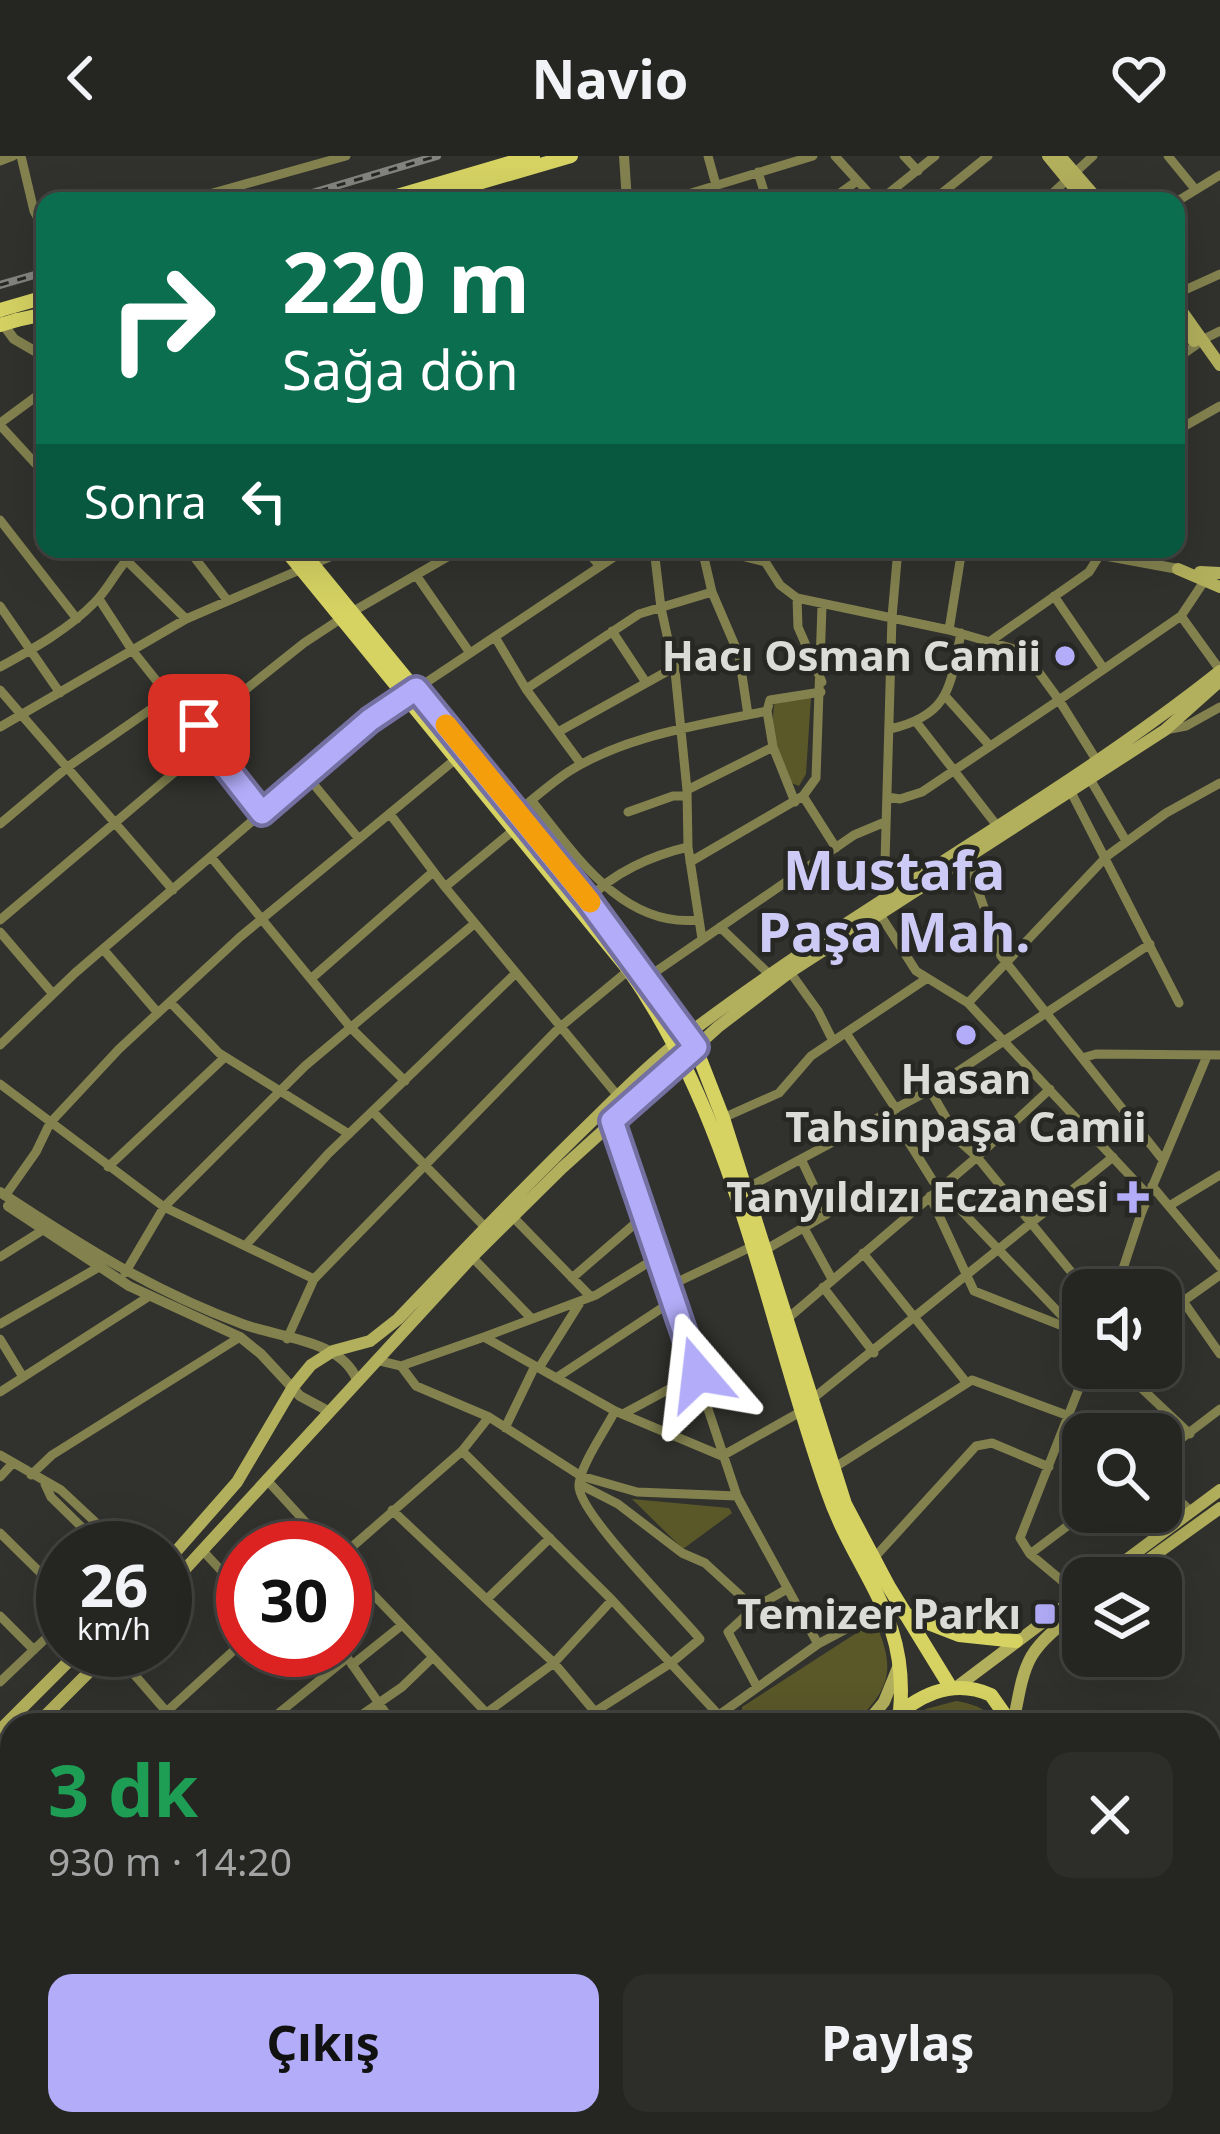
<!DOCTYPE html>
<html lang="tr">
<meta charset="utf-8">
<style>
body{margin:0;font-family:"Noto Sans",sans-serif;background:#2d2d2a;color:#f1f3f6;height:100vh;display:flex;flex-direction:column;font-size:45px;white-space:nowrap}
*{box-sizing:border-box;margin:0}
p{font-size:39px;color:#a3a5a5}
.icon{flex:none;width:66px;height:66px;fill:none;stroke:currentColor;stroke-width:2;stroke-linecap:round;stroke-linejoin:round}
.map{position:relative;flex:1;overflow:hidden}
.details{position:absolute;left:0px;top:1557px;width:1221px;height:423px;display:flex;flex-direction:column;background:#252522;border-radius:36px 36px 0 0;box-shadow:0 12px 48px #0002,0 0 0 3px #424240}
.details>*{flex:none}
.banner{position:absolute;left:36px;top:36px;width:1149px;height:366px;border-radius:24px;box-shadow:0 12px 48px #0002,0 0 0 3px #424240;background:#0b6e4f;color:#fff;overflow:hidden}
.controls{position:absolute;left:1062px;top:1113px;display:grid;gap:24px}
.controls a{display:grid;place-items:center;width:120px;height:120px;border-radius:24px;background:#252522;box-shadow:0 12px 48px #0002,0 0 0 3px #424240;font-size:60px}
.speed{position:absolute;left:36px;top:1365px;display:flex;gap:24px;font-size:60px;font-weight:700;text-align:center}
.speed>*{display:grid;place-content:center;width:156px;height:156px;border-radius:50%;background:#252522;box-shadow:0 12px 48px #0002,0 0 0 3px #424240;line-height:1}
.speed small{font-size:30px;font-weight:400}
.speed .limit{border:18px solid #d22;background:#fff;color:#111}
.pin{position:absolute;display:grid;place-items:center;width:102px;height:102px;color:#fff;margin:-51px;border-radius:24px;box-shadow:0 6px 18px #0006}
.me{position:absolute;width:132px;margin:-66px;rotate:343deg;stroke-linejoin:round;filter:drop-shadow(0 0 9px #0008)}
.turn{display:flex;align-items:center;gap:42px;height:252px;padding:0 48px;font-size:54px}
.turn .icon{width:156px;height:156px;stroke-width:2.5}
.turn b{display:block;font-size:84px;line-height:102px}
.then{display:flex;align-items:center;height:114px;padding:0 48px;background:#0003;gap:24px;font-size:45px}
.round{display:grid;place-items:center;flex:none;width:126px;height:126px;border-radius:24px;background:#2d2d2a}
.headline{display:flex;align-items:center;justify-content:space-between;height:204px;padding:0 48px}
h1{font-size:72px;font-weight:700;line-height:90px;color:#1e9e55}
.action{display:flex;gap:24px;margin-top:auto;padding:24px 48px}
.action a{flex:1;height:138px;border-radius:24px;background:#b3adf9;color:#111;font-size:48px;font-weight:700;line-height:138px;text-align:center}
.action a+a{background:#2d2d2a;color:#f1f3f6}
header{display:flex;justify-content:space-between;align-items:center;height:156px;padding:0 48px;background:#252522;font-size:54px;font-weight:700}
.map>svg:first-child{display:block}
</style>
<header><svg class="icon" aria-label="back" viewBox="0 0 24 24"><path d="M15 5l-7 7 7 7"/></svg>Navio<svg class="icon" aria-label="heart" viewBox="0 0 24 24"><path d="M12 20l-8-8c-3-5 5-10 8-4 3-6 11-1 8 4z"/></svg></header>
<div class="map">
<svg width="1220" height="1978" viewBox="0 0 1220 1978">
<rect width="100%" height="100%" fill="#31312d"/>
<path fill="#5a5829" d="M811,541L806,618L799,630L791,627C781,600 768,575 775,546Z
M632,1343L729,1352L732,1357L683,1393Z
M875,1465C896,1514 891,1532 853,1569H752L742,1560V1551Z
M956,1545C974,1548 989,1553 998,1569H905L926,1553Z"/>
<g fill="none" stroke-linecap="round" stroke-linejoin="round">
<path stroke="#83824f" stroke-width="9" d="M21,0L34,55L45,75
M708,0L716,29
M835,0L876,45
M904,0L918,15
M1168,0L1195,33
M0,5L13,0
M758,16L767,45
M184,45L346,0
M665,45L813,0
M829,45L857,25
M879,45L935,0
M932,45L988,0
M1044,45L1093,0
M1176,46L1220,19
M1176,138L1220,118
M1202,184L1220,175
M1176,203L1196,189
M0,267L45,234
M0,269L45,318
M1176,275L1220,250
M0,364L77,463
M115,393L186,463
M188,393L227,444
M585,393L599,409
M654,393L661,452L675,515L687,634
M702,393L712,436L739,499L748,559
M713,393L765,406
M757,393L780,429L797,442L949,474L1024,496L1059,544L922,636L900,643L887,641
M898,393L892,461L884,741L879,757L916,815L968,847L1148,1039
M416,419L470,497
M1054,440L1104,513
M797,442L798,471L822,526
M99,443L132,494L262,657
M0,450L60,537
M352,456L461,393
M1181,460L1220,514
M949,474L962,393
M612,475L645,525
M495,481L526,533L581,608
M992,484L1089,416L1099,400
M0,511C33,493 69,473 95,446C111,430 119,408 137,393
M526,533L639,458L712,436
M0,534L173,734
M947,542L990,590
M767,555L773,591
M917,567L998,671
M0,571L186,463L348,393
M196,573L304,487L342,462
M890,573C950,559 950,531 961,477
M1165,574L1186,570L1220,551
M558,576L675,511
M1097,605L1059,544L1181,460L1203,427
M306,619L359,683
M1090,623L1126,685
M1071,636L1179,847
M803,640L816,622L822,450
M532,645C574,697 622,772 698,764
M628,656L673,640H686
M516,657C533,643 550,628 568,616C626,579 701,569 767,555L770,544L821,536
M390,658L445,731
M0,668L69,610L170,540
M515,673L445,731L618,940
M211,701L351,872L405,925
M967,703L1001,800L1163,1004
M690,706L803,640L836,692
M588,744C612,717 653,699 688,691
M0,764L208,588
M720,771L769,818
M0,776L53,838
M702,783L688,691L687,634L773,591L795,646
M103,793L158,857
M790,816L818,855L833,885
M313,821L433,716
M648,821L854,679L885,666
M170,846L219,897L349,978
M968,847L1107,700L1166,657L1220,627
M846,877L896,953
M0,889L75,817L370,564L626,393
M1082,902L1096,898L1220,899
M0,928L164,1051L314,1123
M930,934L960,986L977,1001L1086,1134
M373,956L485,1071
M890,956L933,1025L1063,1161L1067,1172
M723,962L779,937L811,900L926,823
M612,965L737,1340L818,1488
M108,1011L225,901
M1152,1030L1220,1111
M745,1033L930,934L1150,788
M5,1040L36,996L50,967L119,893L240,781L457,602
M930,1040L974,1135L1083,1178
M1169,1050L1220,1019
M512,1060L591,1141
M805,1074L832,1123
M245,1090L328,998L515,818
M765,1094L827,1058L801,1003
M863,1097L966,1226
M0,1101L43,1074
M472,1101L532,1163
M125,1117L164,1051L305,910L474,768
M572,1122L645,1059
M669,1130L751,1091
M823,1131L874,1197
M1116,1134L1141,1058L1207,900
M1183,1145L1220,1198
M1161,1161L1220,1119
M787,1163L977,1001L1050,933
M0,1168L99,1111
M484,1181L596,1139L659,1100
M0,1183L23,1221
M287,1183L314,1123L559,872L629,814
M376,1204L401,1210L484,1181L615,1255L722,1300L802,1255
M401,1210L416,1230L489,1261L581,1320L637,1336L737,1340
M539,1212L581,1145
M1120,1212L1190,1278
M556,1222L674,1144
M0,1236L148,1141
M811,1244L1113,1001
M623,1258L697,1218
M505,1272L535,1210
M462,1295L612,1444L728,1569
M1161,1298L1220,1253
M0,1299L61,1334L123,1392
M832,1313L972,1224L1069,1260L1095,1278
M31,1319L52,1299L240,1181
M0,1321L13,1307
M266,1323L329,1392
M45,1328L51,1341L103,1392
M579,1328L618,1348L682,1397L705,1407L754,1452
M1161,1328L1192,1356
M392,1354L554,1507L606,1569
M0,1377L63,1439
M203,1395L243,1438
M345,1397L462,1295L489,1261
M1030,1398L1086,1356
M874,1402L976,1290L992,1287L1049,1311
M345,1409L498,1569
M1079,1439L1030,1398L1020,1382L1087,1212
M487,1443L550,1382
M0,1460L34,1494
M113,1494L178,1569
M304,1494L326,1517
M342,1494L394,1569
M352,1509L402,1469
M0,1526L63,1466
M757,1531L728,1476L754,1452L787,1433
M596,1555L671,1507L700,1483C678,1456 578,1357 579,1330C579,1311 606,1273 615,1255
M152,1569L243,1486
M264,1569L347,1502
M347,1569L402,1531L433,1501
M470,1569L554,1507L612,1444
M705,1569L818,1488L884,1453
M0,1621L12,1633
M0,1682L12,1695
M0,1724L12,1712
M0,1751L12,1765
M47,1968L52,1978
M152,1968L158,1978
M407,1968L413,1978
M556,1968L561,1978
M689,1968L717,1978
M957,1968L960,1978
M192,1978L206,1968
M568,1978L572,1968
M590,1978L594,1968
M611,1978L615,1968
M632,1978L636,1968
M655,1978L659,1968
M676,1978L679,1968
M742,1978L745,1968
M865,1978L868,1968"/>
<path stroke="#83824f" stroke-width="10" d="M624,0L627,45
M0,164L14,183L45,201
M1070,393L1178,413
M0,1036C82,1090 152,1135 245,1169C282,1182 341,1184 357,1224
M8,1050L129,1130L240,1181L261,1198L300,1240L328,1255
M758,1978L761,1968
M780,1978L784,1968"/>
<path stroke="#b2b05c" stroke-width="12" d="M1048,0L1085,45
M1060,0L1099,45
M1176,147L1220,209
M1176,162L1194,185
M1178,413L1220,431
M1200,416L1220,417
M165,1408L237,1326L293,1231L311,1209L333,1195L370,1185L398,1163C459,1099 520,1035 583,974C616,942 648,909 684,881C856,749 1050,650 1220,515
M1102,1422L1220,1334
M1123,1422L1220,1352
M165,1435L472,1101L562,1012L718,871L790,816L1165,574L1220,525
M958,1530L1083,1436
M36,1569L111,1494
M865,1569L884,1546L899,1509
M1013,1569C1026,1498 1026,1496 1083,1451
M0,1574L80,1494
M0,1606L12,1594
M0,1879L12,1882
M0,1896L12,1899
M244,1968L261,1978
M299,1978L313,1968
M357,1978L371,1968"/>
<path stroke="#d6d363" stroke-width="14" d="M380,45L533,0
M417,45L571,0
M0,154L45,141
M17,164L45,158
M285,393L629,814C736,967 766,1160 827,1334C856,1419 909,1458 900,1555
M300,393L588,744L693,885L723,962L845,1348L889,1431L951,1532
M905,1458L959,1479L1016,1485
M887,1569C915,1540 952,1521 991,1539L1012,1569
M1209,1730L1220,1731
M1209,1747H1220"/>
<g stroke="#83837f" stroke-width="8">
<path id="rail" d="M285,45L437,0
M0,129L45,116"/>
</g>
<use href="#rail" stroke="#272723" stroke-width="3" stroke-dasharray="9" stroke-linecap="butt"/>
<path stroke="#d6d363" stroke-width="14" d="M0,169L17,164"/>
</g>
<g fill="none" stroke-linecap="round" stroke-linejoin="round">
<g stroke="#7470a2" stroke-width="30">
<path id="route" d="M199,569L196,573L262,657L370,564L416,533L588,744L696,891L612,965L698,1218"/>
</g>
<use href="#route" stroke="#b3adf9" stroke-width="21"/>
<path stroke="#f59e0b" stroke-width="21" d="M446,569L590,746"/>
</g>
<g fill="#b3adf9" stroke="#272723" stroke-width="4.5">
<circle cx="1065" cy="500" r="12"/>
<circle cx="966" cy="879" r="12"/>
<path d="M1127 1023h12v12h12v12h-12v12h-12v-12h-12v-12h12z"/>
<rect x="1033" y="1446" width="24" height="24" rx="6"/>
</g>
<g text-anchor="middle" stroke-width="9" stroke-linejoin="round" paint-order="stroke">
<g font-size="42" font-weight="bold" fill="#dbdbd8" stroke="#272723" text-anchor="end">
<text x="1041" y="515">Hacı Osman Camii</text>
<text x="966" y="938" text-anchor="middle">Hasan<tspan x="966" dy="48">Tahsinpaşa Camii</tspan></text>
<text x="1109" y="1056">Tanyıldızı Eczanesi</text>
<text x="1021" y="1473">Temizer Parkı</text>
</g>
<g font-size="54" font-weight="bold" fill="#cdcbf6" stroke="#272723">
<text x="894" y="734">Mustafa<tspan x="894" dy="62">Paşa Mah.</tspan></text>
</g>
</g>
</svg>
<div class="controls">
<a><svg class="icon" aria-label="sound" viewBox="0 0 24 24"><path d="M4 9h4l5-4v14l-5-4H4zM17 9q2 3 0 6"/></svg></a>
<a><svg class="icon" aria-label="search" viewBox="0 0 24 24"><circle cx="10" cy="10" r="6"/><path d="M15 15l6 6"/></svg></a>
<a><svg class="icon" aria-label="layers" viewBox="0 0 24 24"><path d="M12 4l9 5-9 5-9-5zM3 14l9 5 9-5"/></svg></a>
</div>
<div class="speed"><div>26<small>km/h</small></div><div class="limit">30</div></div>
<div class="pin" style="left:199px;top:569px;background:#d93025"><svg class="icon" aria-label="arrive" viewBox="0 0 24 24"><path d="M6 21V4h12l-3 4 3 4H6"/></svg></div>
<svg class="me" style="left:698px;top:1218px" viewBox="-20 -20 40 40"><path d="M0-17L14 15 0 8-14 15z" fill="#b3adf9" stroke="#fff" stroke-width="4"/></svg>
<div class="banner">
<div class="turn"><svg class="icon" aria-label="right" viewBox="0 0 24 24"><path d="M7 20v-9h11M14 6l5 5-5 5"/></svg><div><b>220 m</b>Sağa dön</div></div>
<div class="then">Sonra<svg class="icon" aria-label="left" viewBox="0 0 24 24"><path d="M17 20v-9H6M10 6l-5 5 5 5"/></svg></div>
</div>
<section class="details">
<div class="headline"><div><h1>3 dk</h1><p>930 m · 14:20</p></div><a class="round"><svg class="icon" aria-label="close" viewBox="0 0 24 24"><path d="M6 6l12 12M18 6L6 18"/></svg></a></div>
<div class="action"><a>Çıkış</a><a>Paylaş</a></div>
</section>
</div>
